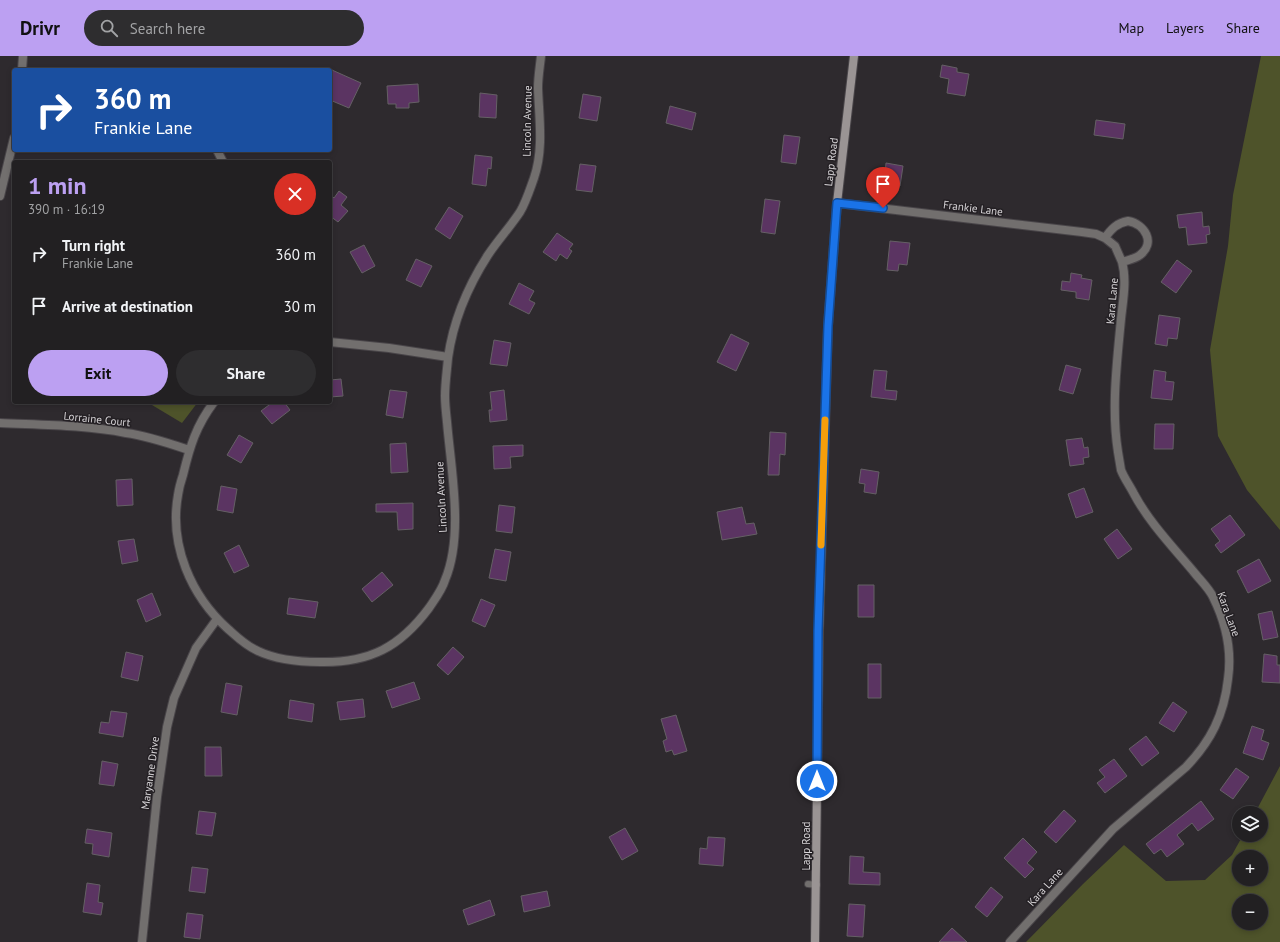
<!DOCTYPE html>
<meta charset="utf-8">
<style>
body{margin:0;font-family:"PT Sans",sans-serif;background:#2e2d2f;color:#f1f3f6;height:100vh;display:flex;flex-direction:column;font-size:15px;white-space:nowrap}
*{box-sizing:border-box;margin:0}
p{font-size:13px;color:#a2a3a5}
.icon{flex:none;width:22px;height:22px;fill:none;stroke:currentColor;stroke-width:2;stroke-linecap:round;stroke-linejoin:round}
.map{position:relative;flex:1;overflow:hidden}
.details{position:absolute;left:12px;top:104px;width:320px;height:244px;display:flex;flex-direction:column;background:#222022;border-radius:4px;box-shadow:0 2px 6px #0003,0 0 0 1px #3f3e40}
.details>*{flex:none}
.hud{position:absolute;left:12px;top:12px;width:320px;height:84px;border-radius:4px;box-shadow:0 2px 6px #0003,0 0 0 1px #3f3e40;background:#1a4fa0;color:#fff;overflow:hidden}
.buttons{position:absolute;left:1232px;top:750px;display:grid;gap:8px}
.buttons a{display:grid;place-items:center;width:36px;height:36px;border-radius:50%;background:#222022;box-shadow:0 2px 6px #0003,0 0 0 1px #3f3e40;font-size:20px}
.pin{position:absolute;display:grid;place-items:center;width:34px;height:34px;color:#fff;margin:-41px -17px;border-radius:50% 50% 50% 0;rotate:-45deg;box-shadow:0 0 4px #0007}
.pin .icon{rotate:45deg}
.me{position:absolute;width:44px;margin:-22px;rotate:0deg;stroke-linejoin:round;filter:drop-shadow(0 0 3px #0008)}
.turn{display:flex;align-items:center;gap:14px;height:84px;padding:0 16px;font-size:18px}
.turn .icon{width:52px;height:52px;stroke-width:2.5}
.turn b{display:block;font-size:28px;line-height:34px}
.round{display:grid;place-items:center;flex:none;width:42px;height:42px;border-radius:21px;background:#2e2d2f}
.headline{display:flex;align-items:center;justify-content:space-between;height:68px;padding:0 16px}
h1{font-size:24px;font-weight:700;line-height:30px;color:#bca0f2}
.cta{display:flex;gap:8px;margin-top:auto;padding:8px 16px}
.cta a{flex:1;height:46px;border-radius:24px;background:#bca0f2;color:#111;font-size:16px;font-weight:700;line-height:46px;text-align:center}
.cta a+a{background:#2e2d2f;color:#f1f3f6}
ul{padding:0;list-style:none}
li{display:flex;align-items:center;gap:12px;height:52px;padding:0 16px}
li div{flex:1}
li b{display:block;font-size:15px}
li em{font-style:normal}
header{display:flex;align-items:center;gap:24px;box-sizing:border-box;height:56px;padding:0 20px;background:#bca0f2;color:#111}
header strong{font-size:19px}
nav{display:flex;gap:22px;margin-inline-start:auto;font-size:14px}
.search{width:280px;height:36px;background:#2e2d2f;display:flex;align-items:center;gap:10px;box-sizing:border-box;padding:0 14px;border-radius:22px;color:#a2a3a5;font-size:15px}
.map>svg:first-child{display:block}
</style>
<header>
<strong>Drivr</strong>
<div class="search"><svg class="icon" aria-label="search" viewBox="0 0 24 24"><circle cx="10" cy="10" r="6"/><path d="M15 15l6 6"/></svg>Search here</div>
<nav><a>Map</a><a>Layers</a><a>Share</a></nav>
</header>
<div class="map">
<svg width="1280" height="886" viewBox="0 0 1280 886">
<rect width="100%" height="100%" fill="#2e2a2e"/>
<path fill="#4e532a" fill-rule="evenodd" d="M1261,0H1280V474L1247,434L1218,380L1210,294L1228,190L1233,139Z
M147,346H198L182,367Z
M1280,710V886H1026L1083,828L1124,789L1166,825L1205,824L1232,799L1243,779H1261V757H1255ZM1239,801H1261V823H1239ZM1239,845H1261V867H1239Z"/>
<path fill="#5b3462" stroke="#656065" d="M942,9L957,12V16L969,18L965,40L947,37L949,23L940,21Z
M332,14L361,27L349,52L330,44V19Z
M418,28L419,46L409,47V52H396V48H388L387,30Z
M480,37L497,39L496,62L479,61Z
M583,38L601,41L597,65L579,62Z
M670,50L696,57L692,74L666,67Z
M1096,64L1125,68L1123,83L1094,79Z
M784,79L800,81L796,108L781,106Z
M475,99L492,101L491,113L488,112L486,130L472,128Z
M886,107L903,110L900,130L884,127Z
M580,108L596,110L592,136L576,134Z
M339,135L347,141L341,149L348,155L338,166L330,160V138L334,142Z
M765,143L780,145L775,178L761,176Z
M449,151L463,160L450,183L435,173Z
M1202,156L1203,171L1209,170L1210,178L1206,179L1207,187L1188,189L1186,171L1179,172L1177,159Z
M557,177L573,188L569,193L572,195L567,203L560,198L556,205L543,196Z
M890,185L910,187L907,209L899,208L898,215L887,214Z
M364,189L375,210L362,217L350,196Z
M416,203L432,210L421,231L406,224Z
M1177,204L1192,215L1176,237L1161,226Z
M1071,217L1082,219L1081,222L1092,224L1089,244L1076,242V236L1061,234L1062,225L1070,226Z
M519,227L534,235L529,244L535,247L529,258L509,248Z
M1159,259L1180,262L1177,283L1168,282L1167,290L1155,288Z
M731,278L749,287L736,315L717,306Z
M494,284L511,287L507,310L490,308Z
M1066,309L1081,313L1073,338L1059,334Z
M874,314L887,315L885,334L897,335L896,344L871,341Z
M1154,314L1166,316L1165,325L1174,326L1172,344L1151,342Z
M341,323L343,340L330,341V324Z
M390,334L407,336L403,362L386,359Z
M504,334L507,364L490,366L489,354H492L490,336Z
M273,346H284L290,354L272,368L261,355Z
M1155,368H1174L1173,393H1154Z
M770,376L786,377L785,399L780,398L779,419H768Z
M239,379L253,387L241,407L227,399Z
M1082,382L1084,392L1088,391L1089,401L1083,402L1084,408L1070,410L1066,384Z
M406,387L408,416L391,417L390,388Z
M523,389V400L510,401L511,412L494,413L493,390Z
M861,413L879,416L876,438L864,436L865,428L859,427Z
M132,423L133,449L117,450L116,424Z
M221,430L237,433L233,457L217,454Z
M1084,432L1093,456L1076,462L1068,438Z
M413,447V473L398,474L397,456H376V448Z
M499,449L515,451L512,477L496,475Z
M742,451L746,468L754,467L757,478L722,484L717,456Z
M1230,459L1245,479L1221,497L1215,489L1220,485L1211,473Z
M1117,473L1132,493L1118,503L1104,483Z
M134,483L138,505L122,508L118,485Z
M239,489L249,510L234,517L224,497Z
M495,493L511,496L506,525L489,522Z
M1259,503L1271,525L1248,537L1237,515Z
M382,516L393,529L372,546L362,533Z
M858,529H874V561H858Z
M152,537L161,559L146,566L137,544Z
M289,542L318,546L315,562L287,558Z
M481,543L495,549L485,571L472,565Z
M1272,555L1278,581L1263,584L1258,558Z
M453,591L464,601L448,619L437,609Z
M126,596L143,600L138,625L121,621Z
M1264,598L1277,600V609H1280V627L1262,626Z
M868,608H881V642H868Z
M414,626L420,643L392,652L386,635Z
M226,627L242,630L237,659L221,656Z
M363,643L365,661L340,664L337,646Z
M290,644L314,648L312,666L288,662Z
M1173,646L1187,656L1174,676L1159,667Z
M111,655L127,657L123,681L99,677L101,666L109,667Z
M676,659L687,695L674,699L672,694L666,696L663,685L667,683L661,663Z
M1252,670L1264,674L1261,684L1269,687L1263,704L1243,697Z
M1146,680L1159,697L1142,710L1129,693Z
M205,691H221L222,720H205Z
M1114,703L1127,720L1105,737L1097,727L1105,721L1099,714Z
M102,705L118,708L114,730L99,728Z
M1236,712L1249,721L1233,743L1220,734Z
M1201,745L1214,763L1198,775L1192,767L1177,779L1184,788L1167,801L1161,793L1154,798L1146,788Z
M1064,754L1076,765L1056,787L1044,776Z
M199,755L216,757L212,780L196,778Z
M625,772L638,795L622,804L609,781Z
M87,773L112,777L109,801L92,798L93,788L85,787Z
M708,781L725,782L723,810L699,808L700,792L707,793Z
M1023,782L1037,796L1027,807L1034,813L1025,822L1004,802Z
M850,800L864,801L863,816L880,817V829L849,828Z
M192,811L208,813L205,837L189,835Z
M87,827L100,829L98,846L103,847L101,859L83,856Z
M991,831L1003,841L987,861L975,851Z
M547,835L550,850L524,856L521,840Z
M490,844L495,859L468,869L463,854Z
M849,848L865,849L863,881L847,880Z
M187,857L203,859L200,883L184,881Z
M952,872L967,886H939Z"/>
<g fill="none" stroke-linecap="round" stroke-linejoin="round">
<g stroke="#494549" stroke-width="8">
<path id="lane" d="M808,828L817,829"/>
</g>
<g stroke="#494549" stroke-width="10">
<path id="street" d="M22,14L23,0
M217,94L223,106
M0,140L14,82
M837,147L1082,176L1096,178L1105,182
M1128,165C1145,168 1156,187 1140,199C1135,203 1128,204 1122,206L1115,190L1105,182C1111,173 1117,167 1128,165Z
M330,286L389,292L448,301
M214,346C196,370 190,390 183,419C181,425 179,432 178,439C169,489 191,540 228,573C237,581 246,590 258,595C277,604 300,606 320,606C370,607 400,591 429,552C435,543 442,534 445,524C464,479 451,414 447,366C446,357 445,348 445,340C445,328 447,314 448,302C453,266 468,230 488,199C498,184 510,171 520,156C526,146 530,133 534,122C544,93 539,61 538,32C538,21 540,10 541,0
M0,367C42,369 85,369 126,377C148,380 168,387 189,394
M142,886L157,741L167,671L174,642L196,592L217,563
M1010,886L1113,773L1186,711C1211,685 1224,659 1228,623C1232,595 1226,567 1213,541C1209,532 1199,523 1193,515C1172,490 1149,466 1134,438C1130,430 1124,422 1121,414C1120,408 1119,402 1118,396C1111,353 1117,306 1121,263C1123,244 1127,224 1122,206"/>
</g>
<g stroke="#494549" stroke-width="10">
<path id="secondary" d="M815,886L819,575L828,270L837,147L854,0"/>
</g>
<use href="#lane" stroke="#726f6e" stroke-width="6"/>
<use href="#street" stroke="#726f6e" stroke-width="8"/>
<use href="#secondary" stroke="#9a9494" stroke-width="8"/>
</g>
<g fill="none" stroke-linecap="round" stroke-linejoin="round">
<g stroke="#114b97" stroke-width="10">
<path id="route" d="M817,725L818,575L828,270L837,147L883,152"/>
</g>
<use href="#route" stroke="#1a73e8" stroke-width="7"/>
<path stroke="#f59e0b" stroke-width="7" d="M821,489L825,364"/>
</g>
<g text-anchor="middle" stroke-width="3" stroke-linejoin="round" paint-order="stroke">
<g font-size="11" fill="#d7d4d7" stroke="#242024">
<text transform="translate(527 65) rotate(-89)" y="4">Lincoln Avenue</text>
<text transform="translate(831 106) rotate(-83)" y="4">Lapp Road</text>
<text transform="translate(973 152) rotate(7)" y="4">Frankie Lane</text>
<text transform="translate(1112 245) rotate(-85)" y="4">Kara Lane</text>
<text transform="translate(97 363) rotate(6)" y="4">Lorraine Court</text>
<text transform="translate(441 441) rotate(-93)" y="4">Lincoln Avenue</text>
<text transform="translate(1229 558) rotate(70)" y="4">Kara Lane</text>
<text transform="translate(150 717) rotate(-82)" y="4">Maryanne Drive</text>
<text transform="translate(806 790) rotate(-90)" y="4">Lapp Road</text>
<text transform="translate(1045 831) rotate(-48)" y="4">Kara Lane</text>
</g>
</g>
</svg>
<div class="buttons">
<a><svg class="icon" aria-label="layers" viewBox="0 0 24 24"><path d="M12 4l9 5-9 5-9-5zM3 14l9 5 9-5"/></svg></a>
<a>+</a>
<a>−</a>
</div>
<div class="pin" style="left:883px;top:152px;background:#d93025"><svg class="icon" aria-label="arrive" viewBox="0 0 24 24"><path d="M6 21V4h12l-3 4 3 4H6"/></svg></div>
<svg class="me" style="left:817px;top:725px" viewBox="-20 -20 40 40"><circle r="17" fill="#1a73e8" stroke="#fff" stroke-width="3"/><path d="M0-11L8 9 0 5-8 9z" fill="#fff"/></svg>
<div class="hud">
<div class="turn"><svg class="icon" aria-label="right" viewBox="0 0 24 24"><path d="M7 20v-9h11M14 6l5 5-5 5"/></svg><div><b>360 m</b>Frankie Lane</div></div>
</div>
<section class="details">
<div class="headline"><div><h1>1 min</h1><p>390 m · 16:19</p></div><a class="round" style="background:#d93025;color:#fff"><svg class="icon" aria-label="close" viewBox="0 0 24 24"><path d="M6 6l12 12M18 6L6 18"/></svg></a></div>
<ul>
<li><svg class="icon" aria-label="right" viewBox="0 0 24 24"><path d="M7 20v-9h11M14 6l5 5-5 5"/></svg><div><b>Turn right</b><p>Frankie Lane</p></div><em>360 m</em></li>
<li><svg class="icon" aria-label="arrive" viewBox="0 0 24 24"><path d="M6 21V4h12l-3 4 3 4H6"/></svg><div><b>Arrive at destination</b></div><em>30 m</em></li>
</ul>
<div class="cta"><a>Exit</a><a>Share</a></div>
</section>
</div>
